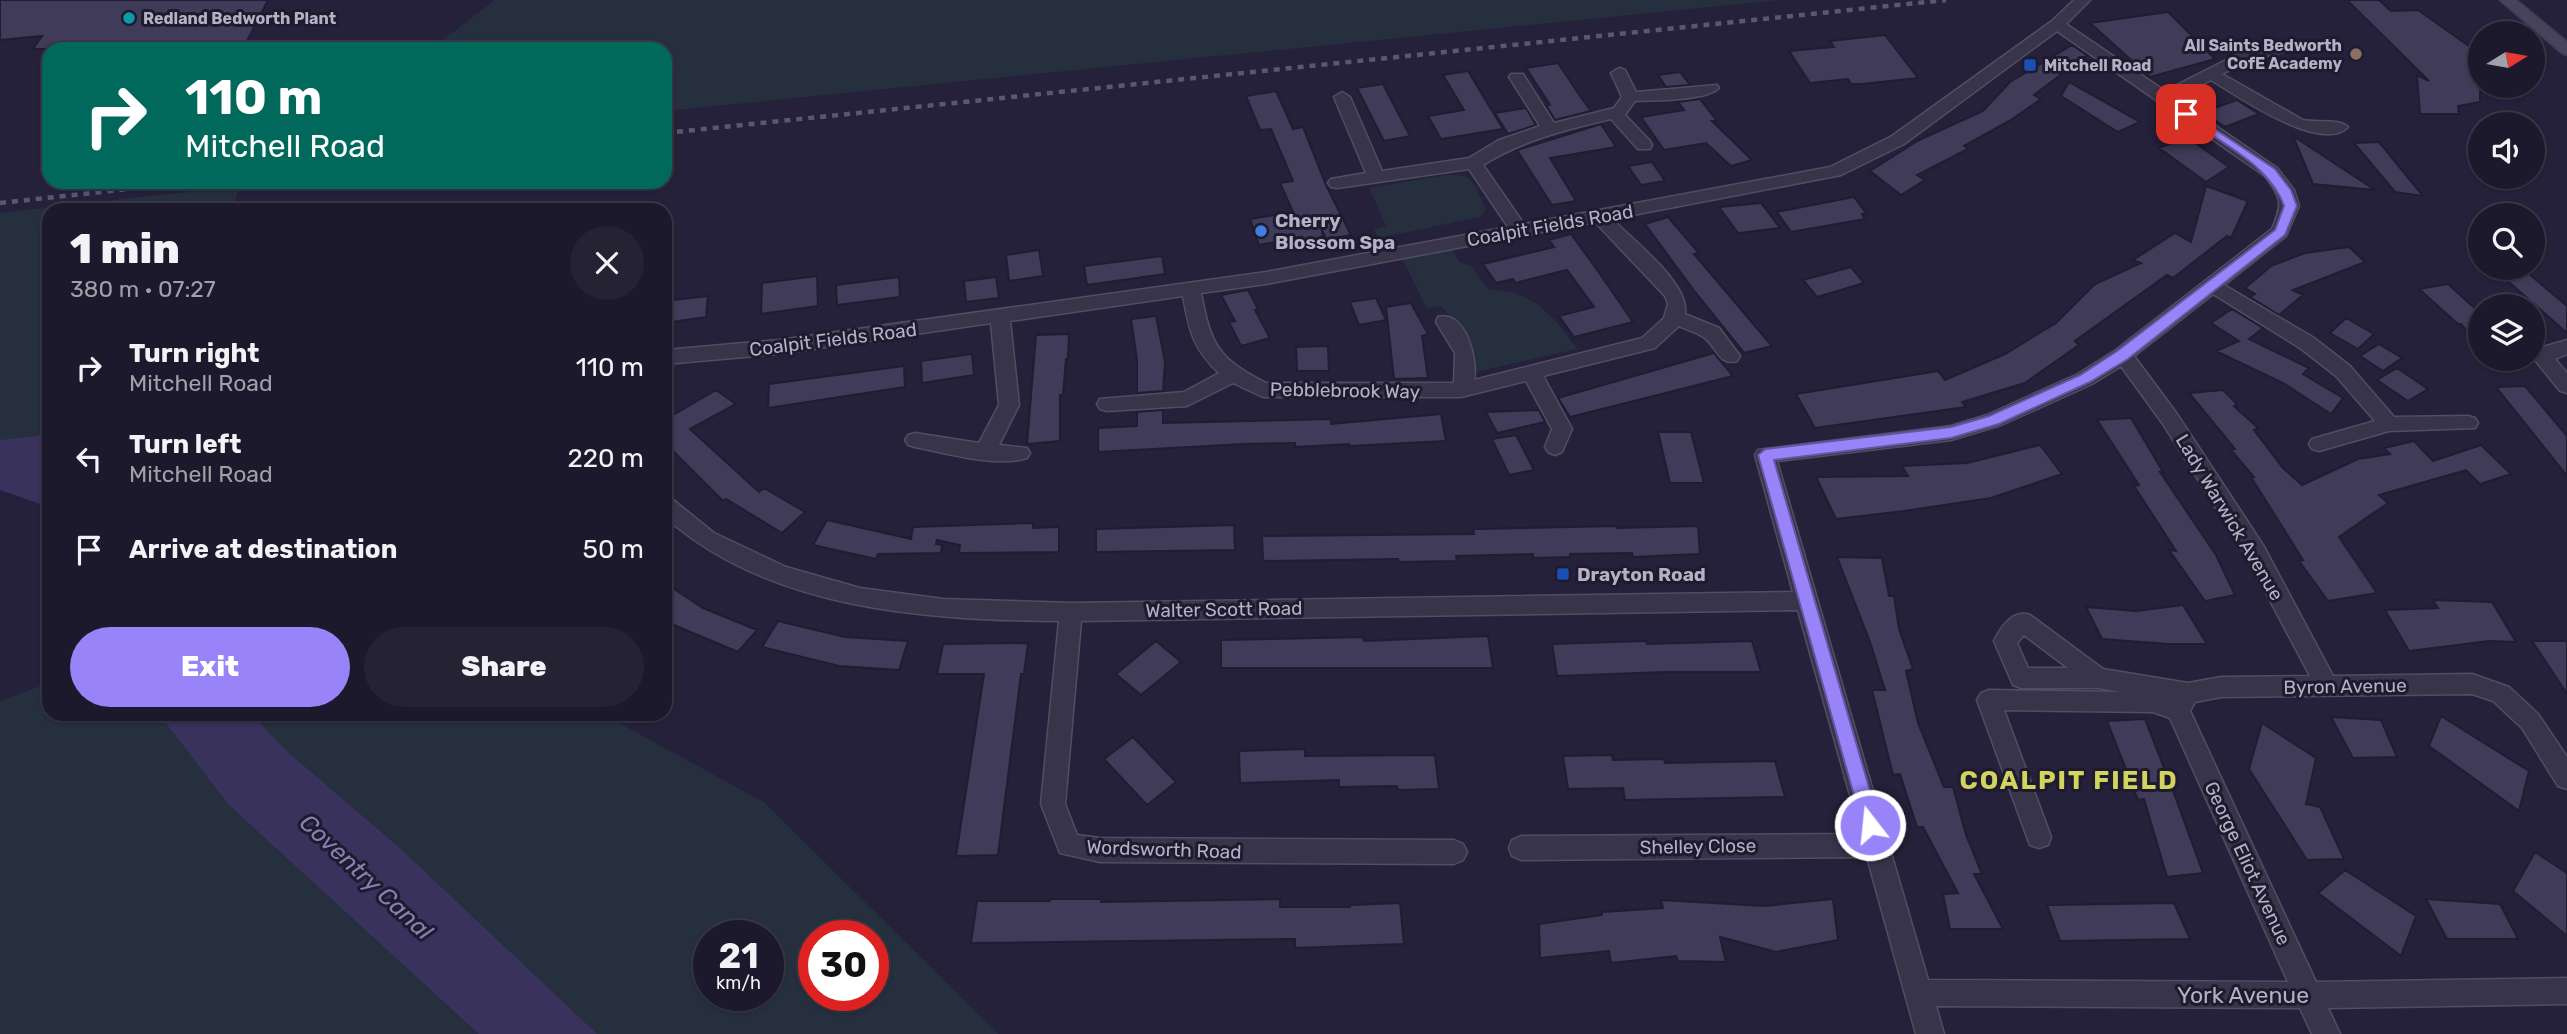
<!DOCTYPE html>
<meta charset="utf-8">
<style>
body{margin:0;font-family:Rubik,sans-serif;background:#252234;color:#f1f3f6;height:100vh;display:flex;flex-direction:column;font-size:26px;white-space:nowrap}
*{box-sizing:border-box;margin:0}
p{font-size:23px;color:#a0a0a9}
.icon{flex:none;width:38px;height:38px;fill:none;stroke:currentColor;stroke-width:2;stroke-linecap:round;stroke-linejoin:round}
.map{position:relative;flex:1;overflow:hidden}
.side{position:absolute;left:42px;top:203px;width:630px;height:518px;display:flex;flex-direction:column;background:#1c192c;border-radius:21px;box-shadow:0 2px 5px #0004,0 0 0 2px #3a3848}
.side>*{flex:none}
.hud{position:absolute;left:42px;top:42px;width:630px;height:147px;border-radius:21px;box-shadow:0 2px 5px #0004,0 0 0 2px #3a3848;background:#00695c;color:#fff;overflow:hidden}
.needle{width:46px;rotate:79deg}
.fabs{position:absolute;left:2468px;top:21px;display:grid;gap:14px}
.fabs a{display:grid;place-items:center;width:77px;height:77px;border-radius:50%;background:#1c192c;box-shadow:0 2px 5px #0004,0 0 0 2px #3a3848;font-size:35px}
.speed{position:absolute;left:693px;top:920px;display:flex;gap:14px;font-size:35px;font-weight:700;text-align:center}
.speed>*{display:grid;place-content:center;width:91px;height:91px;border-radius:50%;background:#1c192c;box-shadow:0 2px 5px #0004,0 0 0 2px #3a3848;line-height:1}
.speed small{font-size:18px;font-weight:400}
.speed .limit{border:10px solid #d22;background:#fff;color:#111}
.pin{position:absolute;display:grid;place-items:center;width:60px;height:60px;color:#fff;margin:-30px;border-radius:14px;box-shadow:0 4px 10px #0006}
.me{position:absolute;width:77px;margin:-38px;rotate:344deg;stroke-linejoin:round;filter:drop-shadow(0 0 5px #0008)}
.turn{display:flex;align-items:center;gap:24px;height:147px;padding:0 28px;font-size:32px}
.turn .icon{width:91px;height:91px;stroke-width:2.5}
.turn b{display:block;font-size:49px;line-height:60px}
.round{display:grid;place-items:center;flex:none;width:74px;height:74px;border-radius:37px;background:#252234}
.overview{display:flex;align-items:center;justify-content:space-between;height:119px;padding:0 28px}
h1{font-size:42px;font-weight:800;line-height:52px}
.action{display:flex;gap:14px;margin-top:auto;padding:14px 28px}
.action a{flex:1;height:80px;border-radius:42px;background:#9983f8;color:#fff;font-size:28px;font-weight:800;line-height:80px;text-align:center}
.action a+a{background:#252234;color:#f1f3f6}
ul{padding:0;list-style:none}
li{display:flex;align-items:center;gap:21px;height:91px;padding:0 28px}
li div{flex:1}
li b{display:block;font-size:26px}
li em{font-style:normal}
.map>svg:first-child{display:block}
</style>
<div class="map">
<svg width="2567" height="1034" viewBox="0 0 2567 1034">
<rect width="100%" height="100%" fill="#25213a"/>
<path fill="#262f3e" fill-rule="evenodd" d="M495,0H1779L665,111V49H431Z
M1446,175C1476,173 1474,186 1486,209L1480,217L1378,238L1374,229L1386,226L1369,188Z
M239,186L233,210H49V458L0,467V213Z
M1452,249L1459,262L1471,266L1489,290C1532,289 1554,316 1577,349L1476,372L1463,333L1441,306L1427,309L1402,258Z
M49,683V714H603L765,803L998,1034H0V701ZM709,936H768V996H709ZM814,936H873V996H814Z"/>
<path fill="#38325d" d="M49,431V507L0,490V440L38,436Z
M159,714H251L289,753L402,850L597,1034H479L229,805Z"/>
<path fill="#403b58" stroke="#201c31" stroke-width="2" d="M0,0H268L246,43L177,49H33L42,36L0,40Z
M2347,0H2379L2391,11L2418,10L2480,54V102L2458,106L2459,114H2420L2417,75L2429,81Z
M2168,12L2215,59L2150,77L2090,23Z
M1885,35L1918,78L1862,84H1851L1848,79L1810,83L1789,51L1834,47L1830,41Z
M2072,45L2087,55L2034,95L2041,99L2011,120L1964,146L1968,149L1917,175L1925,180L1901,195L1870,171L1919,140L1983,111L2010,82Z
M1558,63L1580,96L1591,111L1555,120L1546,105H1550L1526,68Z
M1468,71L1503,129L1441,139L1428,116L1464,110L1443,75Z
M1680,72L1690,85L1666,87L1658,75Z
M2069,82L2140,122L2118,132L2061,96Z
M1383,84L1410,136L1384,141L1357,88Z
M1276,91L1293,129L1303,127L1326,185L1351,235L1326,239L1322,230L1323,240L1304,243L1302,237L1259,245L1250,219L1293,212L1280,183L1293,181L1271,129L1260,130L1246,96Z
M1700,99L1717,121H1712L1752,160L1731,166L1706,143L1664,150L1641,117L1684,110L1678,102Z
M2237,100L2259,114L2225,127L2203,112Z
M1526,108L1536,125L1508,134L1495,113Z
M1601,124L1616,147L1550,158L1576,201L1552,205L1517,150Z
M2293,136L2375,190L2313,184Z
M2187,137L2229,167L2206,182L2159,148Z
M2379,142L2423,196L2395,192L2354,143Z
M1652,162L1665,181L1641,185L1628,166Z
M2206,186L2248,201L2231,238L2227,236L2173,278L2167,275L2075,341L2079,345L2025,383L1962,402L1966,407L1815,428L1796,394L1938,371L1945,380L2005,354L2056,323L2095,284L2141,263L2133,260L2175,233L2191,242Z
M1854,197L1866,213L1862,214L1865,219L1791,232L1777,212Z
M1761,203L1780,228L1738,233L1719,207Z
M1668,217L1699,253L1694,254L1772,346L1744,353L1695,292L1645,224Z
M1571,234L1600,274L1633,322L1574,337L1559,316L1594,307L1567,270L1515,283L1513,279L1496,283L1483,264L1554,247L1549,240Z
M2349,247L2365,262L2293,290L2303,295L2279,315L2250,297L2255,294L2245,288L2271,266L2305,253Z
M1039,250L1043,276L1009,281L1006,255Z
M1162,256L1165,274L1087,285L1084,266Z
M1851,267L1864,283L1817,297L1803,280Z
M2528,273L2567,306V333L2503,277Z
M817,276L818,306L761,314L762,283Z
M899,277L900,297L837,305L836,285Z
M996,277L999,298L966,302L964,281Z
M2448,284L2480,313V346L2461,324H2458L2419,289Z
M1248,290L1258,309L1255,310L1270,338L1241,346L1229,322L1235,321L1221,295Z
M708,296L706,317L665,323V301Z
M1376,298L1386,320L1359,325L1350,302Z
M1411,303L1428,334L1422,336L1428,378L1394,379L1386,307Z
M2232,309L2263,328L2249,339L2309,368L2303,374L2343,398L2331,414L2283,383L2216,351L2239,341L2211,323Z
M1156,316L1165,362L1163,391L1137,393V360L1131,319Z
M2346,318L2374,334L2358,349L2330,333Z
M1069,334L1068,359H1066L1063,395H1060V441L1027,444L1036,335Z
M2379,344L2402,358L2383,371L2360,356Z
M1328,346L1329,371H1297L1296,347Z
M1714,353L1733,376L1570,417L1558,398Z
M972,354L974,375L922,383L921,361Z
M904,366L905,387L768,408L769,384Z
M2397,368L2428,389L2408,401L2377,380Z
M2525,386L2567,436V476L2496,387Z
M716,390L736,404L690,429L759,492L764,488L805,512L782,533L726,499L723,501L665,443V407L673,415Z
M2223,390L2237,404L2234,406L2258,428L2254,430L2283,468L2302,485L2358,459L2390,454L2384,448L2414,441L2433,461L2481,445L2511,474L2480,484L2466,470L2379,495L2388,503L2339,537L2377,593L2328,601L2299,561L2303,560L2251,477H2254L2231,450L2235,449L2189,393Z
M1163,410V423L1331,419V424L1441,414L1446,441L1349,446V444L1295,447V443L1244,444L1098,452V428L1137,426V412Z
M1539,410L1545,422L1497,433L1486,412Z
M2131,418L2163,472H2160L2216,555L2235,595L2205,601L2169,550L2176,551L2134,486L2139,485L2097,420Z
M1658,432H1691L1704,483H1670Z
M1516,435L1534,470L1509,475L1492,439Z
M2040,445L2062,474L1991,498L1904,511L1836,519L1816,477L1908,476L1902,466L1967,463Z
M827,520L911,539L913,527L1033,523V528L1059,527V552L959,553L960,545L937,540L936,544L942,545L941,553L878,554L876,559L813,545Z
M1234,525L1235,550L1096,552V529Z
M1616,526L1617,528L1698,526L1700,554L1633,557L1632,553L1570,554V557L1533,558V554L1456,556L1457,561L1399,562L1398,559L1263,561L1262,536L1474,534L1473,529Z
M1837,557L1882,558L1889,596H1894L1899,629L1913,669L1906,671L1918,723L1944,787H1953L1966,835L1982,874H1974L2003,929H1950L1943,894L1958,893L1923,827H1917L1900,774L1893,775L1872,690H1885L1870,642Z
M665,583L703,608L757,630L738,652L674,625L665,619Z
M2433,600L2492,602L2516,642L2489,641L2409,651L2385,610L2438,608Z
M2183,605L2207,644H2168L2102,639L2086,607L2136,611Z
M778,621L845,637L908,641L899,670L839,666L762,647Z
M1488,636L1493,668H1221V640L1363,637L1364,641Z
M1156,641L1181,662L1141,695L1116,674Z
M1646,641L1647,644L1752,641L1761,672H1666L1557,676L1552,644Z
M2532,641H2567V694Z
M1028,643L1024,674H1021L998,855L956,856L984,674H937L943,644Z
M2441,716L2529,771L2519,811L2429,746Z
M2331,717L2381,720L2397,757L2353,758Z
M2145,719L2175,796L2203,873L2167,877L2144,799L2138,800L2107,721Z
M2262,723L2316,758L2306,804L2320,807L2344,859L2307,860L2249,769Z
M1133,737L1176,782L1147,805L1104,759Z
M1305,749V756L1435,755L1439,789L1398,790L1397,786L1339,787V780L1240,783L1239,751Z
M1612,755L1613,760L1664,759L1665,763L1775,761L1785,797L1625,800L1623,788L1568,789L1563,756Z
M2535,852L2567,873V936L2513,891Z
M2345,870L2416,916L2401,956L2318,893Z
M1050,899H1101V902L1280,899V907H1350V905L1400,903L1404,944L1295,948V939L971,943L977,901H1050Z
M1833,899L1838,940L1776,952L1720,937L1726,962L1678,961L1676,956L1611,963L1609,951L1540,958L1539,924L1602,915V912L1663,908L1661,900L1764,906Z
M2426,899L2500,904L2518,939H2447Z
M2174,903L2190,939L2060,941L2047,905Z"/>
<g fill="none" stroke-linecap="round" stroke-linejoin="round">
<g stroke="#514d62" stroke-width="3">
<path id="street" d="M2074,0H2090L2066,24L2165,91L2240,53L2282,43L2287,45L2290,48L2287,51L2250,60L2222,74L2303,120C2316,123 2339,118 2348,127C2322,155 2236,95 2211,80L2175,98L2277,168L2294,190L2299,206L2286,236L2224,285L2314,338L2350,366L2394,417L2468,416L2475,418L2478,423L2475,428L2389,431L2319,451L2312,449L2309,444L2312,439L2375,421L2336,376L2300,348L2213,294L2134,356L2177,414L2263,545L2333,676L2472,674L2509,687L2538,714L2567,757V789L2558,786L2522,728L2493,701L2472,694L2221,697L2195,702L2190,711L2316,982L2567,978V1004L2328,1008L2340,1034H2312L2300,1008L1936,1006L1944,1034H1916L1867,857L1521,860L1512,856L1509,848L1512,840L1521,836L1861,834L1798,610L1081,621L1065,804L1077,835L1100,838L1454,840L1463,844L1467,852L1463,860L1454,864L1100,862L1060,853L1041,804L1059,621C926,620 769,610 665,517V497L672,499L714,533L786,567L860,588L943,599L1071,603L1793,592L1755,455L1758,450L1951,426L1987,415L2078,374L2116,350L2272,229C2283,203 2282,198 2265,176L2057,31L1904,144L1841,175L1612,219C1633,240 1690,284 1685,314L1719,328L1740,356L1737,361C1719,366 1717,348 1706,339C1699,333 1687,330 1679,326L1655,348L1543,376L1572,429L1562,452L1555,455L1548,452L1545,447L1552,429L1526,381L1461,397H1263L1233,383L1187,406L1107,411L1100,409L1097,404L1100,399L1184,392L1219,373C1193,349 1189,330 1183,296L1010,321L1019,405L999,445L1027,448L1030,453L1027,458C997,468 946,453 915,447L908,445L905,440L908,435L915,433L979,443L999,405L991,323L779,354L665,364V350L779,340L1266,272L1508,227L1469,169L1337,188L1331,187L1328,183L1331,179L1366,173L1334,97L1342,92L1350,97L1382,171L1469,158L1499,140L1540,126L1509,77L1511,74H1523L1554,123L1614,108L1622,97L1611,73L1619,68L1625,70L1636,92L1717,85L1719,88C1706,101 1654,100 1635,101L1625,115L1650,141L1652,145L1650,149H1638L1611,119C1565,130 1523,140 1483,165L1524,224L1830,167L1892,136L2052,21ZM1595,222L1665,296L1668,304L1664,318L1642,338L1474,380C1478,360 1466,310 1438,317L1436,322L1455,353L1454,383H1266C1218,358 1211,346 1201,293L1266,284ZM2121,366L2163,424L2247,557L2310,676L2221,677L2188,683L2103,669L2030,615C2013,609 2001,627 1994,641L2013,685L2021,688H2098L2121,692L1989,690L1981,693L1977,700L2027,837L2030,845L2039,848L2048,845L2051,837L2004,710L2153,712L2170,718L2288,982L1928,980L1777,461L1951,440L2001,425L2092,384ZM2024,635L2068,668H2028L2017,643Z
M2567,340V354L2555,359L2567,373V393L2560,391L2535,360L2539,348Z"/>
</g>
<g stroke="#3f3b50" stroke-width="3">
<path id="secondary" d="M2500,0H2516L2567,42V55L2562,53Z"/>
</g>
<use href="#street" fill="#38354a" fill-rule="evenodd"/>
<use href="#secondary" fill="#48435d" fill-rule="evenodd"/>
<path stroke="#5b5771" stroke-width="4.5" stroke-dasharray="6 6" stroke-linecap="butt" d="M665,133L1946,0
M0,203L193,182"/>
</g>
<path fill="#9983f8" stroke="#6355a1" stroke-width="2" d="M2186,110L2275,169L2291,190L2297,206L2285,235L2128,359L2090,382L1999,424L1951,438L1774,460L1880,825L1877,831L1870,833L1864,831L1758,455L1765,449L1951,427L1989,416L2080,375L2117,351L2275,230L2284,206C2269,164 2218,141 2182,116L2180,114Z"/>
<circle fill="#0f9aa8" stroke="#1e1b2f" stroke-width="2.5" cx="129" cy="18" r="7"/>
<circle fill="#8d6e63" stroke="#1e1b2f" stroke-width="2.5" cx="2356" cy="54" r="7"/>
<g fill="#1a4fb4" stroke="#1e1b2f" stroke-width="2.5">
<rect x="2023" y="58" width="14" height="14" rx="3.5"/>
<rect x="1556" y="567" width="14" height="14" rx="3.5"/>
</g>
<circle fill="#3f7fe0" stroke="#1e1b2f" stroke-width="2.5" cx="1261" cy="231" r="7"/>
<g text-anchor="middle" stroke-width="6" stroke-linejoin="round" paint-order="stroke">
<g font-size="16" font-weight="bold" fill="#b4b0c6" stroke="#1e1b2f" text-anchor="start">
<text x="143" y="24">Redland Bedworth Plant</text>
<text x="2342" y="51" text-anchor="end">All Saints Bedworth<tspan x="2342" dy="18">CofE Academy</tspan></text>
<text x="2044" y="71">Mitchell Road</text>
</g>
<g font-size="19" font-weight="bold" fill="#b4b0c6" stroke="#1e1b2f" text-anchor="start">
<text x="1275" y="227">Cherry<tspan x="1275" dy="22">Blossom Spa</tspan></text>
<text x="1577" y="581">Drayton Road</text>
</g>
<g font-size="19" fill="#b4b0c6" stroke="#1e1b2f">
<text transform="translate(1550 225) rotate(-10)" y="7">Coalpit Fields Road</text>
<text transform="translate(833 339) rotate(-7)" y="7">Coalpit Fields Road</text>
<text transform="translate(1345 390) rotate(1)" y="7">Pebblebrook Way</text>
<text transform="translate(2230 517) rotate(59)" y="7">Lady Warwick Avenue</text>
<text transform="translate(1224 609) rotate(-1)" y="7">Walter Scott Road</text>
<text transform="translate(2345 686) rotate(-1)" y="7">Byron Avenue</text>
<text transform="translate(1698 846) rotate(-1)" y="7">Shelley Close</text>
<text transform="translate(1164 849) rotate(2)" y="7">Wordsworth Road</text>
<text transform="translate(2248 863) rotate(65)" y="7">George Eliot Avenue</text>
</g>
<g font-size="23" fill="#b4b0c6" stroke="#1e1b2f">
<text x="2243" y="1003">York Avenue</text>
</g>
<g font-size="24" font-style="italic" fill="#8680b3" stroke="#1e1b2f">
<text transform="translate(366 877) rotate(43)" y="8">Coventry Canal</text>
</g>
<g font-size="26" font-weight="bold" letter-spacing="2" fill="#d3d45d" stroke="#1e1b2f">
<text x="2069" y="789">COALPIT FIELD</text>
</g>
</g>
</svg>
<div class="fabs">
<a><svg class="needle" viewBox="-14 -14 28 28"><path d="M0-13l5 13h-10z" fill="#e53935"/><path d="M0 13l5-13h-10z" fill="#a0a0a9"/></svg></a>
<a><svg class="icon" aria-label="sound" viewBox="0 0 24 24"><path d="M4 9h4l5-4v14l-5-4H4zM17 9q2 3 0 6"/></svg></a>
<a><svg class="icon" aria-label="search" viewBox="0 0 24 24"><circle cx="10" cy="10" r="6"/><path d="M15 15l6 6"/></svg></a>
<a><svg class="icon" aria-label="layers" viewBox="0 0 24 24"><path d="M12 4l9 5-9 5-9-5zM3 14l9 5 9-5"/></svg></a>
</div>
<div class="speed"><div>21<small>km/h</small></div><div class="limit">30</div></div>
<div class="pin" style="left:2186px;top:114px;background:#d93025"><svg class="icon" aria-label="arrive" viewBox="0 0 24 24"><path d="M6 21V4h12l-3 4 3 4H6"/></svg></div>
<svg class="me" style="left:1870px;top:825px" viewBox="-20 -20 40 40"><circle r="17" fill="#9983f8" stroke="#fff" stroke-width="3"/><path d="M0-11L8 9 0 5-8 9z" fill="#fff"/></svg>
<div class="hud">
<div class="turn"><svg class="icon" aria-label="right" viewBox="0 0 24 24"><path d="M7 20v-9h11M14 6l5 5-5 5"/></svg><div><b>110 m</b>Mitchell Road</div></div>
</div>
<section class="side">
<div class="overview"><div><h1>1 min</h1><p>380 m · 07:27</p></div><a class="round"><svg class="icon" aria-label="close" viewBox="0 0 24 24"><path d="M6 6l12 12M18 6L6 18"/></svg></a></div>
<ul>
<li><svg class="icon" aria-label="right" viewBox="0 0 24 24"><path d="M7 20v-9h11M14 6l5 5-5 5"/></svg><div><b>Turn right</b><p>Mitchell Road</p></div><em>110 m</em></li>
<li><svg class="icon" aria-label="left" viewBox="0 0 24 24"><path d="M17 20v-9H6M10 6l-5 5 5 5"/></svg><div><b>Turn left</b><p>Mitchell Road</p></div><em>220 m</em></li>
<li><svg class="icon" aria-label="arrive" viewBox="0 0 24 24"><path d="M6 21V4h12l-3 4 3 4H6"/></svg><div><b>Arrive at destination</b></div><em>50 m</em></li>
</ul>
<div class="action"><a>Exit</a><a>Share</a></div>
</section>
</div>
